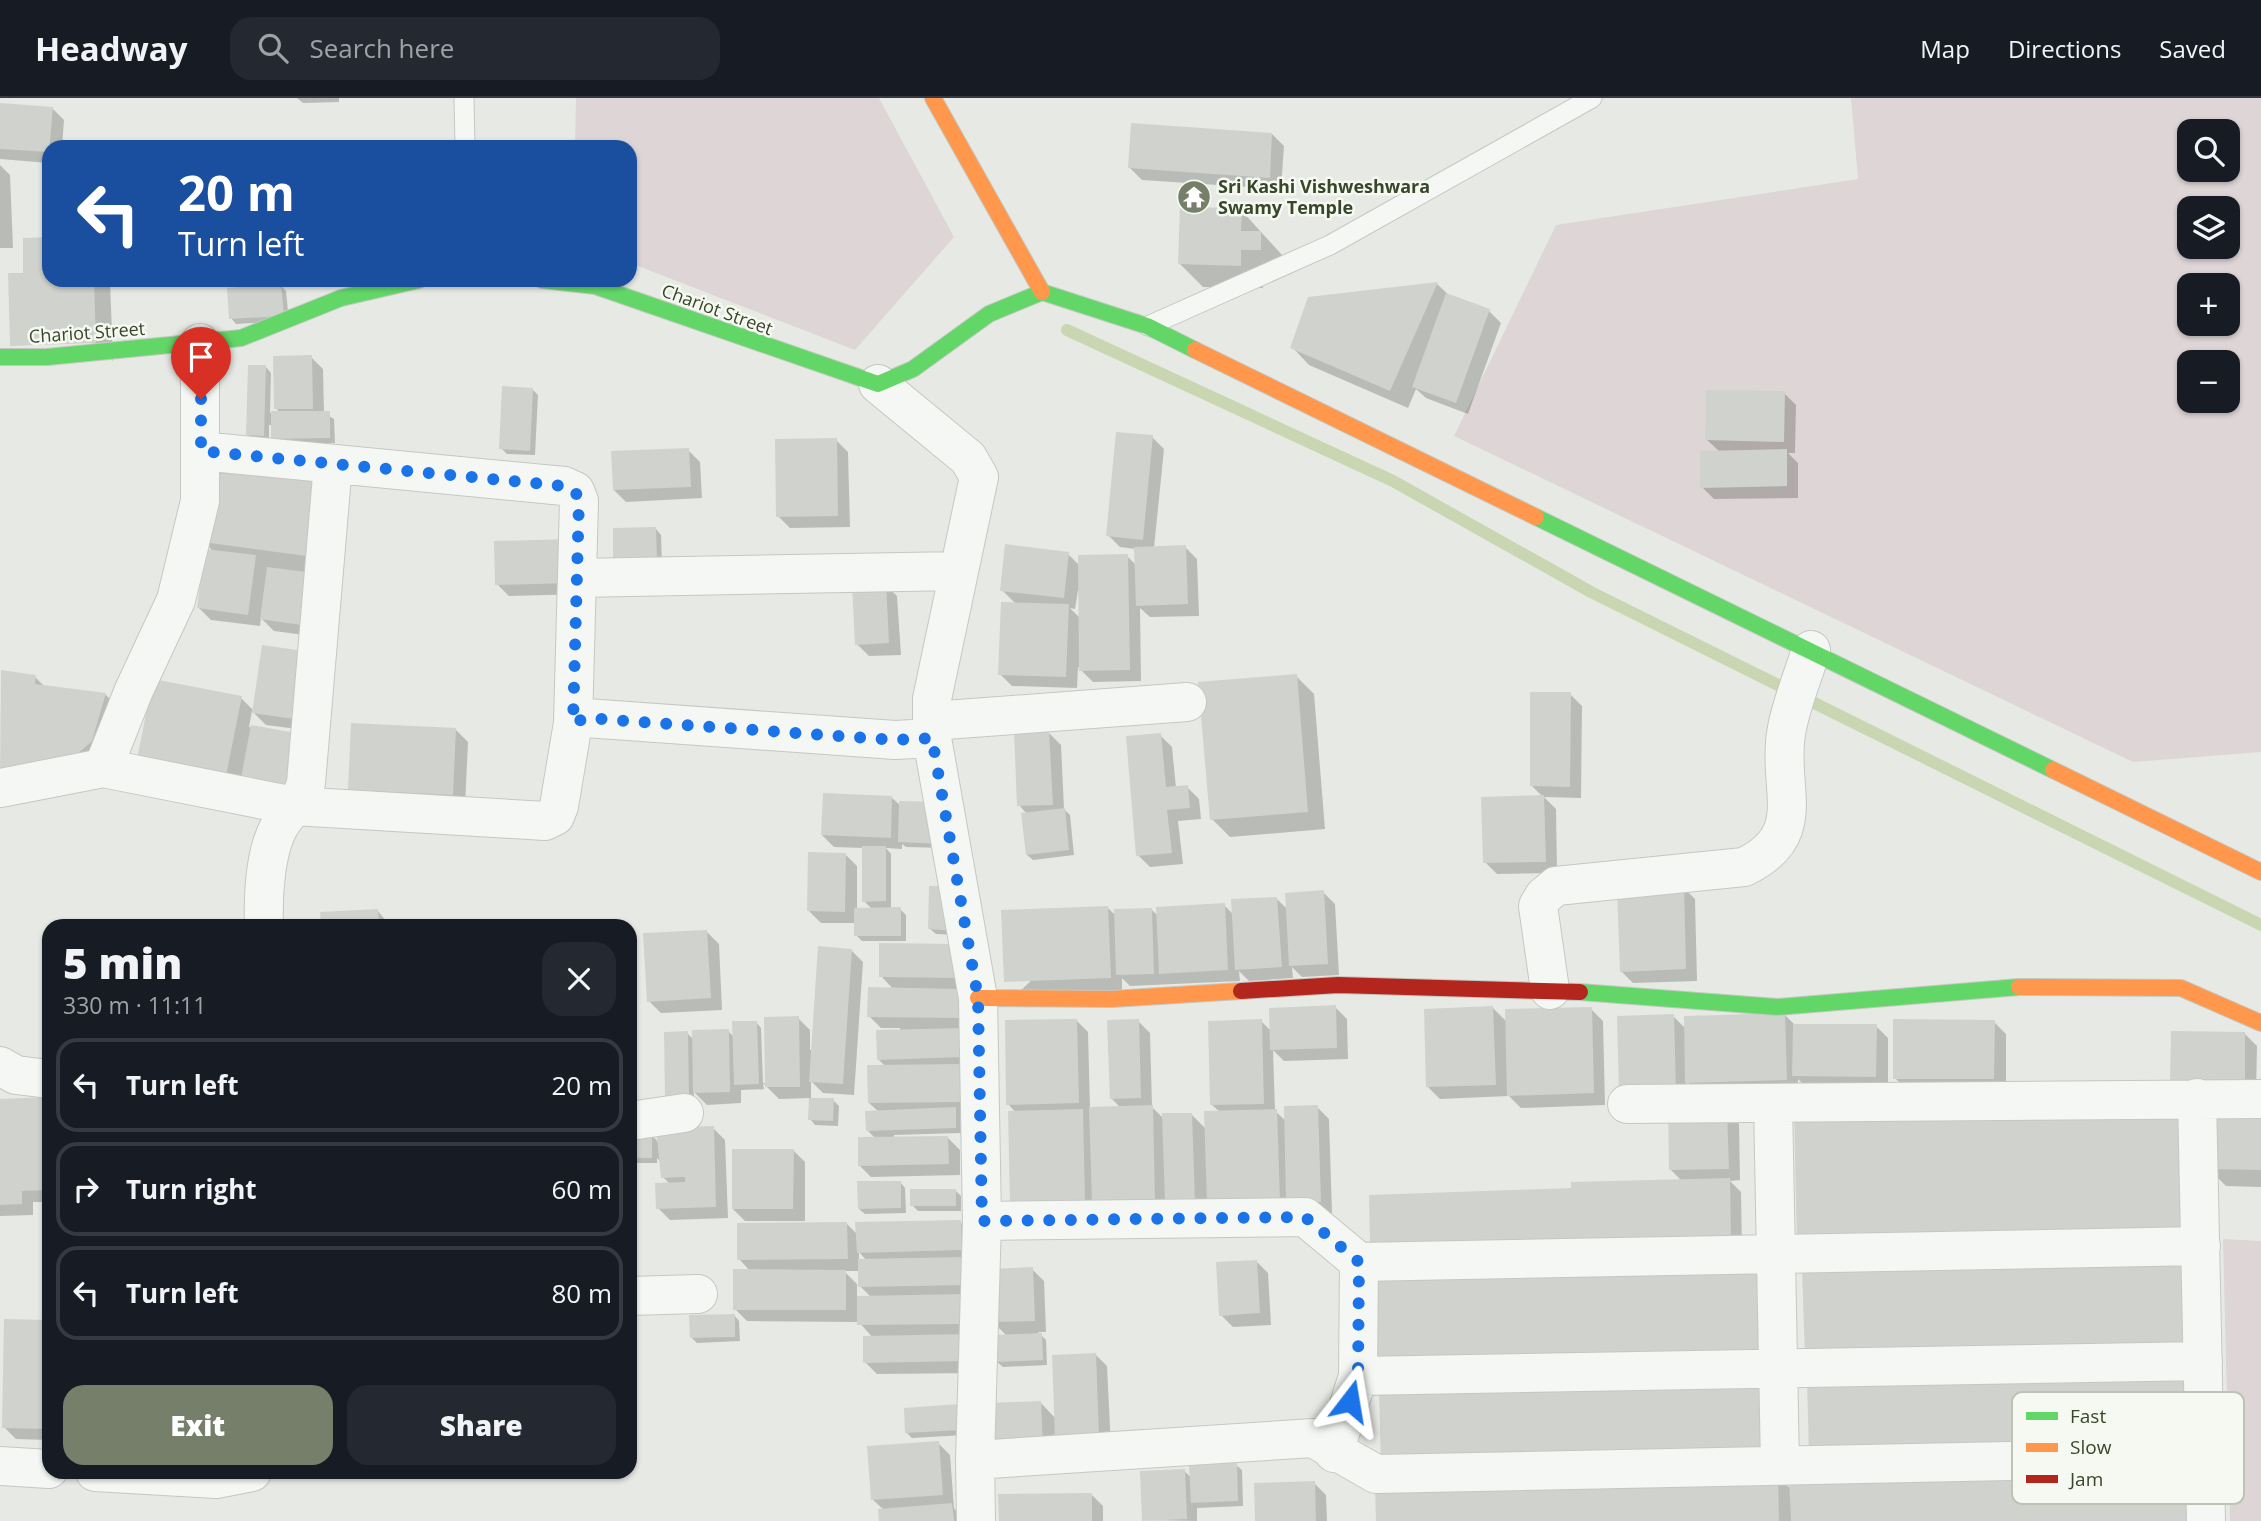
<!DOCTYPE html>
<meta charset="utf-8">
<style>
body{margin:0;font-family:"Open Sans",sans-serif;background:#242831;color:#f1f3f6;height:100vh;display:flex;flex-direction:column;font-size:26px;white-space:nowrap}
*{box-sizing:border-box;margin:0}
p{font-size:23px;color:#9ea1a6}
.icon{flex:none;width:38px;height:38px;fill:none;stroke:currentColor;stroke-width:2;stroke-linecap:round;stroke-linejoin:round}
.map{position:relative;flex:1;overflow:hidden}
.panel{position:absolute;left:42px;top:821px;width:595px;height:560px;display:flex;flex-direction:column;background:#171b24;border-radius:21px;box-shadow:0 2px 5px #0004}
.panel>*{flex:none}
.guide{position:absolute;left:42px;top:42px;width:595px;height:147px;border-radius:21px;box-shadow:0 2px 5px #0004;background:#1a4fa0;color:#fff;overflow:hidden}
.tools{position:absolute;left:2177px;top:21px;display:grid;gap:14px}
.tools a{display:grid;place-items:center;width:63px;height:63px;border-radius:14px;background:#171b24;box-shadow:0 2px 5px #0004;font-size:35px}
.pin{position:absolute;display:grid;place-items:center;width:60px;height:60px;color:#fff;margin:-72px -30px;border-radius:50% 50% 50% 0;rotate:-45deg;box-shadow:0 0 7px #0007}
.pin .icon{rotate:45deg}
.me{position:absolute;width:77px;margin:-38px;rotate:14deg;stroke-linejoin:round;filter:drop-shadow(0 0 5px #0008)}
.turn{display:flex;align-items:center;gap:24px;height:147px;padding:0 21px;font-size:32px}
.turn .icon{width:91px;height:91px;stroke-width:2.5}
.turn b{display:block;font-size:49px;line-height:60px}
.round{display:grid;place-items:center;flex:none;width:74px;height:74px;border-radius:21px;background:#242831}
.headline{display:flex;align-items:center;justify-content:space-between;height:119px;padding:0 21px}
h1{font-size:42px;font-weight:800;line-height:52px}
.action{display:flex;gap:14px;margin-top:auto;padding:14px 21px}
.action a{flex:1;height:80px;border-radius:21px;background:#757f6a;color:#fff;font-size:28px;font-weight:800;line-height:80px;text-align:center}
.action a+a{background:#242831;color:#f1f3f6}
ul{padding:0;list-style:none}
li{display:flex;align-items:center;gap:21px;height:94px;margin:0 14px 10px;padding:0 7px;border:4px solid #363941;border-radius:21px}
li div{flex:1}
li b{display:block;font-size:26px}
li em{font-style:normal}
header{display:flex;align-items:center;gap:42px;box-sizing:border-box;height:98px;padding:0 35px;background:#171b24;border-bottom:2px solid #363941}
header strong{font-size:33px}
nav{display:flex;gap:38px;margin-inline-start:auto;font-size:24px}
.search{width:490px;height:63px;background:#242831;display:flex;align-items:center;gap:18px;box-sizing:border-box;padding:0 24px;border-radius:21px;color:#9ea1a6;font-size:26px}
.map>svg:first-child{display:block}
</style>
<header>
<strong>Headway</strong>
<div class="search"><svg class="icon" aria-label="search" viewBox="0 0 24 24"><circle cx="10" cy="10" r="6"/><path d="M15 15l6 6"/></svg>Search here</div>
<nav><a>Map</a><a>Directions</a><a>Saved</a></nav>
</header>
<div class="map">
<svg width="2261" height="1423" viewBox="0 0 2261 1423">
<rect width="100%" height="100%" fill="#e7eae4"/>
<path fill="#ded5d6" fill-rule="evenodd" d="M576,0H879L954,139L855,252L630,165V49H575Z
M1851,0H2261V654L2133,664L1454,338L1556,127L1858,81ZM2189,33H2228V72H2189ZM2189,110H2228V149H2189ZM2189,187H2228V226H2189ZM2189,264H2228V303H2189Z
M2223,1141L2261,1143V1423H2230Z"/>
<path fill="#0003" fill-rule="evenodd" d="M297,0H339V4L303,5Z
M0,7L52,10L64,22L62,49H49V65L0,61Z
M1272,36L1284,48L1281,91L1142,82L1130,70Z
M0,67L10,77L13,150H0Z
M1241,112L1283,158L1263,174V190L1203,189L1180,166Z
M49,141V182H110L113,263L25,176Z
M1437,186L1451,199L1489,213L1501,225L1468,316L1426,300L1416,291L1408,310L1309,267L1292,249L1310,201Z
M281,188L286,193L289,223L236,226L231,220Z
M311,259L323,271L324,315L334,321L335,345L278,346L273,340V327H269V343L254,342L248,337L266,269L271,275L270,315H280L276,310Z
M532,291L538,297L535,357L507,356L501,350Z
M1784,295L1796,307L1795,355H1788L1798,365V400L1714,401L1702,389L1720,354L1707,342Z
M1152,339L1164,351L1154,450L1185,449L1197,461L1199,518L1150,519L1140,510L1141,583L1093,584L1078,569L1077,590L1012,588L1000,576L1016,506L1002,492L1068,456L1079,467L1127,458L1136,467V451L1120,449L1108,437ZM1078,492H1080V520L1070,510L1075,511Z
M836,342L848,354L850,429L790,430L778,418Z
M688,352L700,364L702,400L626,404L614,392Z
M324,381L327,540L274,533L261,520L260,528L211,522L199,510L214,454L204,444Z
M656,431L661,437L662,468L614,432Z
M496,444L585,496L509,498L497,486Z
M885,486L897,498L901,557L869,558L857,546Z
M263,549L313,633L266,627L252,613L249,629L302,638L304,705L151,672L241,600L254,613Z
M3,574L35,579L45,589L106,597L123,615L110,661L0,692Z
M1296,578L1314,596L1325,731L1230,739L1212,721Z
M1570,596L1582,608L1581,700L1544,699L1556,711L1557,775L1497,776L1485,764L1543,699L1531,687Z
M456,632L468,644L465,708L361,704L349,692Z
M1049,635L1061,647L1064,711L1070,717L1074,757L1033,762L1027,757V716L1019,707Z
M1160,637L1172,649L1176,690L1187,689L1199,701L1201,721L1178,723L1183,766L1150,769L1138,757Z
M891,699L947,750L906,749L902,746V751L886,750L891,756V811H900L906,817V843H862L856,837V825H821L809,813L845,756L857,768V811H872L864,803V750L834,749L822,737Z
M1683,789L1695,801L1697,883L1633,885L1621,873Z
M931,790L961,837L936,836L930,831Z
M1323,794L1335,806L1339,877L1302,879L1292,869L1293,880L1249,883L1239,873L1240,883L1130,888L1122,880V892L1018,895L1108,810L1116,818L1151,811L1158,818L1224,807L1233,816L1277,801L1287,811Z
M378,813L390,828H322Z
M707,834L719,846L722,912L661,915L649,903Z
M955,848L974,1015L960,1016L961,1035L894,1037V1041L948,1040L960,1052V1077L871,1079L859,1067L876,1041L868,1033L879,1014L869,1005L886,969L878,961L900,934V930H881L869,918L894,892L881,878Z
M851,852L863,864L854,997L823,995L811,983V1002H833L839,1008L838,1028L815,1027L810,1021V1000L779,1001L763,985L764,991L741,992V1005L707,1007L694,994V1005H673L687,935L694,942L728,933L734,939L756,924L761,930L763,985H767L798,920L810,932V952H813Z
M1335,909L1347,921L1348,961L1284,963L1273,952L1275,1013L1286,1023L1317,1009L1329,1021L1332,1115L1221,1116L1205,1101L1206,1115L1024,1118L1016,1015L1008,1006L1076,922L1088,934L1090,1011L1121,1010L1111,1000L1138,923L1150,935L1152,1009L1164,1021L1192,1017L1207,1032L1220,1014L1212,1007L1261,923L1272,934Z
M1493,910L1507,924L1591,911L1603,923L1605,1007L1521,1010L1509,998L1440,1001L1428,989Z
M1784,916L1795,927L1876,928L1888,940V991L1806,989L1798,981V993L1699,996L1687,983V1003L1633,1005L1673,918L1686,931Z
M1994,924L2006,936V993L1907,992L1895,980Z
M2245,936L2257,948L2256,996H2184Z
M49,1001V1104H33V1117L0,1118V1003Z
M2261,1008V1089L2226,1088L2208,1070Z
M1727,1014L1739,1026L1740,1082L1730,1083L1741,1094L1742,1153L1573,1092L1682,1083L1671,1072Z
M713,1030L725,1042L728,1120L670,1122L658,1110L670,1086L663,1079V1066L657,1060V1065H630V1037L651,1036L658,1044Z
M793,1052L805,1064V1123H745L733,1111Z
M900,1084L905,1090L906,1115L865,1116L859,1111Z
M956,1093L961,1098V1113H918L912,1107Z
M960,1124L972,1136L979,1275L877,1276L865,1264L873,1240L859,1224L747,1223L735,1211L750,1173L739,1161L847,1126L858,1137ZM859,1154L867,1163H859ZM844,1173H860V1188L872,1200H857V1186Z
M1256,1163L1268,1175L1271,1227L1233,1229L1221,1217Z
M1032,1171L1044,1183L1046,1234H1038L1046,1242L1047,1267L1003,1269L997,1264L1007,1238L992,1223Z
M734,1217L739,1223L740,1243L697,1245L691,1239Z
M49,1224V1342L16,1341L4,1329Z
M1095,1256L1107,1268L1111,1349L1069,1351L1053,1336L1054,1361L1000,1363L1041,1305L1056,1321Z
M958,1308L965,1337L912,1340L906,1334Z
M938,1345L950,1357L954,1410L964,1423H881L884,1412L872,1401Z
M1236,1367L1242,1372L1243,1408L1197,1410V1423L1144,1422L1184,1373L1192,1380Z
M1777,1377L1792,1392L2202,1423H1378Z
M1314,1385L1326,1397L1327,1423H1257Z
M1091,1396L1103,1408V1423H1000Z"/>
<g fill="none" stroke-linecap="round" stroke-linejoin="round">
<path stroke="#cad6b1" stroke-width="12" d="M1067,232L1393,383L1591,494L2261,827"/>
</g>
<path fill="#d0d2cd" d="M0,5L53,9L49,54L0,51Z
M1131,25L1272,35L1270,80L1128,70Z
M90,42L150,47V49H89Z
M1180,109L1242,110L1241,133H1261V152H1241V168L1178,166Z
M49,139V182H94L96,245L10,248L8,175H23V140Z
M1438,184L1390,293L1290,250L1308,199Z
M281,186L284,218L229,221L227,190Z
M1446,195L1490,211L1456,305L1412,289Z
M312,257L313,311H274L273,258Z
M248,267H266L264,338L246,337Z
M502,288L533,290L530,353L499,351Z
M1706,292L1785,293L1784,344L1705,342Z
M271,313H330V340L271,341Z
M1116,334L1153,337L1143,442L1106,438Z
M837,340L838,418L776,419L775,341Z
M689,350L691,389L613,392L611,353Z
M1787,351V388L1700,390V353Z
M213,364L324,379L314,459L203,444Z
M656,429L657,463L613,464V430Z
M572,441L573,485L495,487L494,443Z
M1005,446L1069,454L1064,500L1000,493Z
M1186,447L1188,506L1136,508L1134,449Z
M205,451L256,457L248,517L197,510Z
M1128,456L1130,572L1079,573L1078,457Z
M267,469L322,476L315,529L260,521Z
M886,484L889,545L855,547L852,486Z
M1001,504L1069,506L1066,579L998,577Z
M262,547L311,554L301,622L252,615Z
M1,572L36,577L35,586L106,595L92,643L65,667L0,682Z
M1297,576L1308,714L1210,722L1198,584Z
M153,581L242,598L226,678L137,661Z
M1530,594H1571L1570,689L1530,688Z
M351,625L456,630L453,697L348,692Z
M251,627L302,636L292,694L240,685Z
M1049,633L1053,707L1017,708L1014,634Z
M1161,635L1166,689L1188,687L1190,710L1167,712L1172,755L1136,758L1126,638Z
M823,695L892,698L891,740L821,737Z
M1544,697L1546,764L1483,765L1481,699Z
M899,703L942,704V746L898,744Z
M1065,710L1069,752L1026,757L1021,715Z
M862,748H886V803L862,804Z
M808,754L846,755L845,814L807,813Z
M929,788H957L956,833L928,831Z
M1684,788L1686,871L1620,874L1617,790Z
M1324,792L1328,866L1289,868L1285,795Z
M1277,799L1282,869L1235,872L1231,801Z
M1225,805L1228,872L1159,876L1156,809Z
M1108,808L1111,880L1004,884L1001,812Z
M901,809V838H854V810Z
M1152,810L1154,876L1116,877L1114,811Z
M378,811L379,828H321L320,814Z
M707,832L711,900L647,904L643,835Z
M879,845L956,846V880L879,879Z
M818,848L852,851L843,986L809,984Z
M868,889L959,891V920L867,919Z
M1336,907L1337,950L1270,952L1269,910Z
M1493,908L1496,987L1426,989L1424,911Z
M1592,909L1594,995L1507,998L1505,911Z
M1785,915L1787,982L1685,985L1684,918Z
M1674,916L1676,992L1619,994L1617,918Z
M799,918L800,989H765L764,919Z
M1077,921L1079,1005L1006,1007L1005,922Z
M1139,921L1141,1000L1110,1001L1107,922Z
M1262,921L1264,1006L1210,1007L1208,923Z
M1893,921L1995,922L1994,981H1893Z
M732,923H757L759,986L734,987Z
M1793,926H1877L1876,979L1792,978Z
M962,930L963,959L877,962L876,932Z
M729,931L730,994L693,995L692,932Z
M688,933L689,1000L665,1001L664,934Z
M2171,933L2245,934V985L2170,984Z
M962,966L963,1004L868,1005L867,967Z
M49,999V1092L22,1093V1106L0,1107V1001Z
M809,1000H834L833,1023L808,1022Z
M2188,1005L2191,1137L1797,1146L1794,1014Z
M2207,1006L2261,1007V1072L2206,1071Z
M1153,1007L1155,1104L1092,1105L1089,1009Z
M1318,1007L1321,1104H1286L1284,1008Z
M956,1009V1030L866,1033L865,1013Z
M1083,1011L1085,1105L1010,1107L1008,1013Z
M1277,1011L1280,1102L1207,1105L1204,1013Z
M1727,1012L1729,1071L1669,1072L1668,1014Z
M1162,1015H1192L1195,1104L1165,1105Z
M714,1028L716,1109L656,1111L655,1085L685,1084V1079L661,1080L656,1030Z
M630,1035H652V1060H630Z
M948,1038L949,1066L858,1068V1039Z
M732,1051H794L793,1111H732Z
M1730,1080L1731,1142L1370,1145L1369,1097L1571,1090V1084Z
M857,1083H901V1110L858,1111Z
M910,1091H956V1108H910Z
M961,1122L962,1152L857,1155L855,1124Z
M847,1124L848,1161L737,1162V1125Z
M966,1159L967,1187L858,1189V1161Z
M2192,1161L2194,1251L1805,1261L1802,1171Z
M1257,1162L1260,1215L1219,1218L1216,1164Z
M1762,1166L1765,1257L1368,1266L1366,1176Z
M1033,1169L1035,1223L990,1224L988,1171Z
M733,1171L846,1172V1212H733Z
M965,1196V1226L857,1227V1198Z
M735,1216V1239L690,1240L689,1217Z
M4,1221L49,1222V1331L2,1330Z
M1042,1235L1043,1262L995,1264L994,1237Z
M968,1236V1263L863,1265V1238Z
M1096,1255L1099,1338L1055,1340L1052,1257Z
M2193,1272L2194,1348L1809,1358L1807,1281Z
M1767,1283L1769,1358L1381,1368L1379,1292Z
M1041,1303L1043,1349L986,1351L984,1305Z
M959,1306L961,1332L905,1335L904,1310Z
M939,1343L943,1397L871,1402L867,1348Z
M2189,1363L2191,1423H1791L1789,1377Z
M1237,1365L1238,1403L1191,1405L1189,1367Z
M1185,1371L1187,1421L1142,1423L1140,1373Z
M1778,1375L1779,1423H1376L1375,1390Z
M1315,1383L1316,1423H1255L1254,1385Z
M1092,1395V1423H999L998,1396Z
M952,1405L954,1423H879L878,1411Z"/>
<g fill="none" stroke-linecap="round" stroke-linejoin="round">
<g stroke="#c5c8c2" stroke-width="21">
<path id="lane" d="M464,0L465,49
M1148,228L1330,147L1592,0"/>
</g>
<g stroke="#c5c8c2" stroke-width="40">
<path id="street" d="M878,286L968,360L979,379L932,601V640L978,900L982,1123L975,1362L976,1423
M201,353L564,388L575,393L579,403L573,625
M577,480L959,473
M932,623L1187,604
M103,670L294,708L545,723L555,718L559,708L573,625L586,620L895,642L932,640
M0,690L103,670L134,592L176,502L200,403V245
M264,828C263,798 265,753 280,727C289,712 302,702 306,685L333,366
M1550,892L1538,808L1544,798L1556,788L1744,769C1811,737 1777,691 1786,636C1790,608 1803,579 1811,552
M0,968L16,977L49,981
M2197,1000L2206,1423
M1773,1005L1780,1367
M1627,1006L2261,1001
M630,1023L684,1015
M982,1123L1305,1119L1359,1164L2201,1148
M630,1198L698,1196
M1358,1278L2203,1263
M1334,1355L1358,1278L1359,1164
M975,1362L1313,1340L1376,1376L2205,1359
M0,1368L49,1371
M95,1374L216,1381L252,1374"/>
</g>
<g stroke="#c5c8c2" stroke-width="18">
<path id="fast" d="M542,182L595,188L878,286L913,271L989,216L1042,194L1147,228L1195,252
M0,259H47L241,240L341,200L419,182
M1536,419L2053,672
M1580,894L1777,909L2019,889"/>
</g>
<g stroke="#c5c8c2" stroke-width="18">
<path id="slow" d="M933,0L1042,194
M1195,252L1536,419
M2053,672L2261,774
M2019,889L2181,890L2261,925
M978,900L1112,901L1241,893"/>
</g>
<g stroke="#c5c8c2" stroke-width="18">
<path id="jam" d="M1241,893L1338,887L1580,894"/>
</g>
<use href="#lane" stroke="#f5f7f4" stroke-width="19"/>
<use href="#street" stroke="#f5f7f4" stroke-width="38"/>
<use href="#fast" stroke="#63d668" stroke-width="16"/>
<use href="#slow" stroke="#ff974d" stroke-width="16"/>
<use href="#jam" stroke="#b3261e" stroke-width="16"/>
</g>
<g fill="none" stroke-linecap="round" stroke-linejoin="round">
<path stroke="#1a73e8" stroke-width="12" stroke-dasharray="0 21.6" d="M201,301V353L564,388L575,393L579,402L573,625L586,620L895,642L932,640L978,900L982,1123L1305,1119L1359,1164L1358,1278L1350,1303"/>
</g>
<defs>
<g id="temple-disc" transform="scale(1.75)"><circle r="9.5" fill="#757f6a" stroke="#f6f9f2"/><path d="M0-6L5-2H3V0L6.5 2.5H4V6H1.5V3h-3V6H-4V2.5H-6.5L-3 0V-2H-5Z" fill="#fff"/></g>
</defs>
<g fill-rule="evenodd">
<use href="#temple-disc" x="1194" y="99"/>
</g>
<g text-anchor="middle" stroke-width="5" stroke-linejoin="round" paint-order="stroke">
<g font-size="18" font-weight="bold" fill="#384629" stroke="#f6f9f2" text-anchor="start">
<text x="1218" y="95">Sri Kashi Vishweshwara<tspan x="1218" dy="21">Swamy Temple</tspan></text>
</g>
<g font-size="18" fill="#384629" stroke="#f6f9f2">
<text transform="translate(717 212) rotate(20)" y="6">Chariot Street</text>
<text transform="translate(87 235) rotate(-4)" y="6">Chariot Street</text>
</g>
</g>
<rect x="2012" y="1294" width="232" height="112" rx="10" fill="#f6f9f2" stroke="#bdc3b6" stroke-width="2"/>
<rect x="2026" y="1314" width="32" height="8" fill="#63d668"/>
<rect x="2026" y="1345" width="32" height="9" fill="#ff974d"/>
<rect x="2026" y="1377" width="32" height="8" fill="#b3261e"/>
<g font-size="19" fill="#384629">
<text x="2070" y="1325">Fast</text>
<text x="2070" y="1356">Slow</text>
<text x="2070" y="1388">Jam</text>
</g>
</svg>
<div class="tools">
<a><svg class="icon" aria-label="search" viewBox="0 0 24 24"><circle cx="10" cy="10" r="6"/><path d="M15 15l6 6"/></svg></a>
<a><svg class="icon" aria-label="layers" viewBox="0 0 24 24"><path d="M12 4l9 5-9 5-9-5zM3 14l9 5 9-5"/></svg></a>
<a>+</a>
<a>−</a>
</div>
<div class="pin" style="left:201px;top:301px;background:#d93025"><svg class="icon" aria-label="arrive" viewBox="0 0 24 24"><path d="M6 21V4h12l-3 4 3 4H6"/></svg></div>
<svg class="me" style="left:1350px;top:1303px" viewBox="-20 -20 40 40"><path d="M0-17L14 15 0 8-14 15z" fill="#1a73e8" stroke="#fff" stroke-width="4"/></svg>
<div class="guide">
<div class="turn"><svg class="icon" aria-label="left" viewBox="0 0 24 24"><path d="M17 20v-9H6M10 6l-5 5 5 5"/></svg><div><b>20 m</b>Turn left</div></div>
</div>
<section class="panel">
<div class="headline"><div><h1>5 min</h1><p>330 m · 11:11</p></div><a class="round"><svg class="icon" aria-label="close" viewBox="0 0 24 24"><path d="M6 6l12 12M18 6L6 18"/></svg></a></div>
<ul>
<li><svg class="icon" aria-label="left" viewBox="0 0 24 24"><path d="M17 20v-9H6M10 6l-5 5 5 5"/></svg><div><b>Turn left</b></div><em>20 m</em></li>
<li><svg class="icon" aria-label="right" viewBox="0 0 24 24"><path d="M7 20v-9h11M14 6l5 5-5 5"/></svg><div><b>Turn right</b></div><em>60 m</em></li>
<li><svg class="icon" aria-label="left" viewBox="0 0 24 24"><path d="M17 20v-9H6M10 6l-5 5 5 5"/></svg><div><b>Turn left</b></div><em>80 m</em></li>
</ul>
<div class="action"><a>Exit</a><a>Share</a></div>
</section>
</div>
